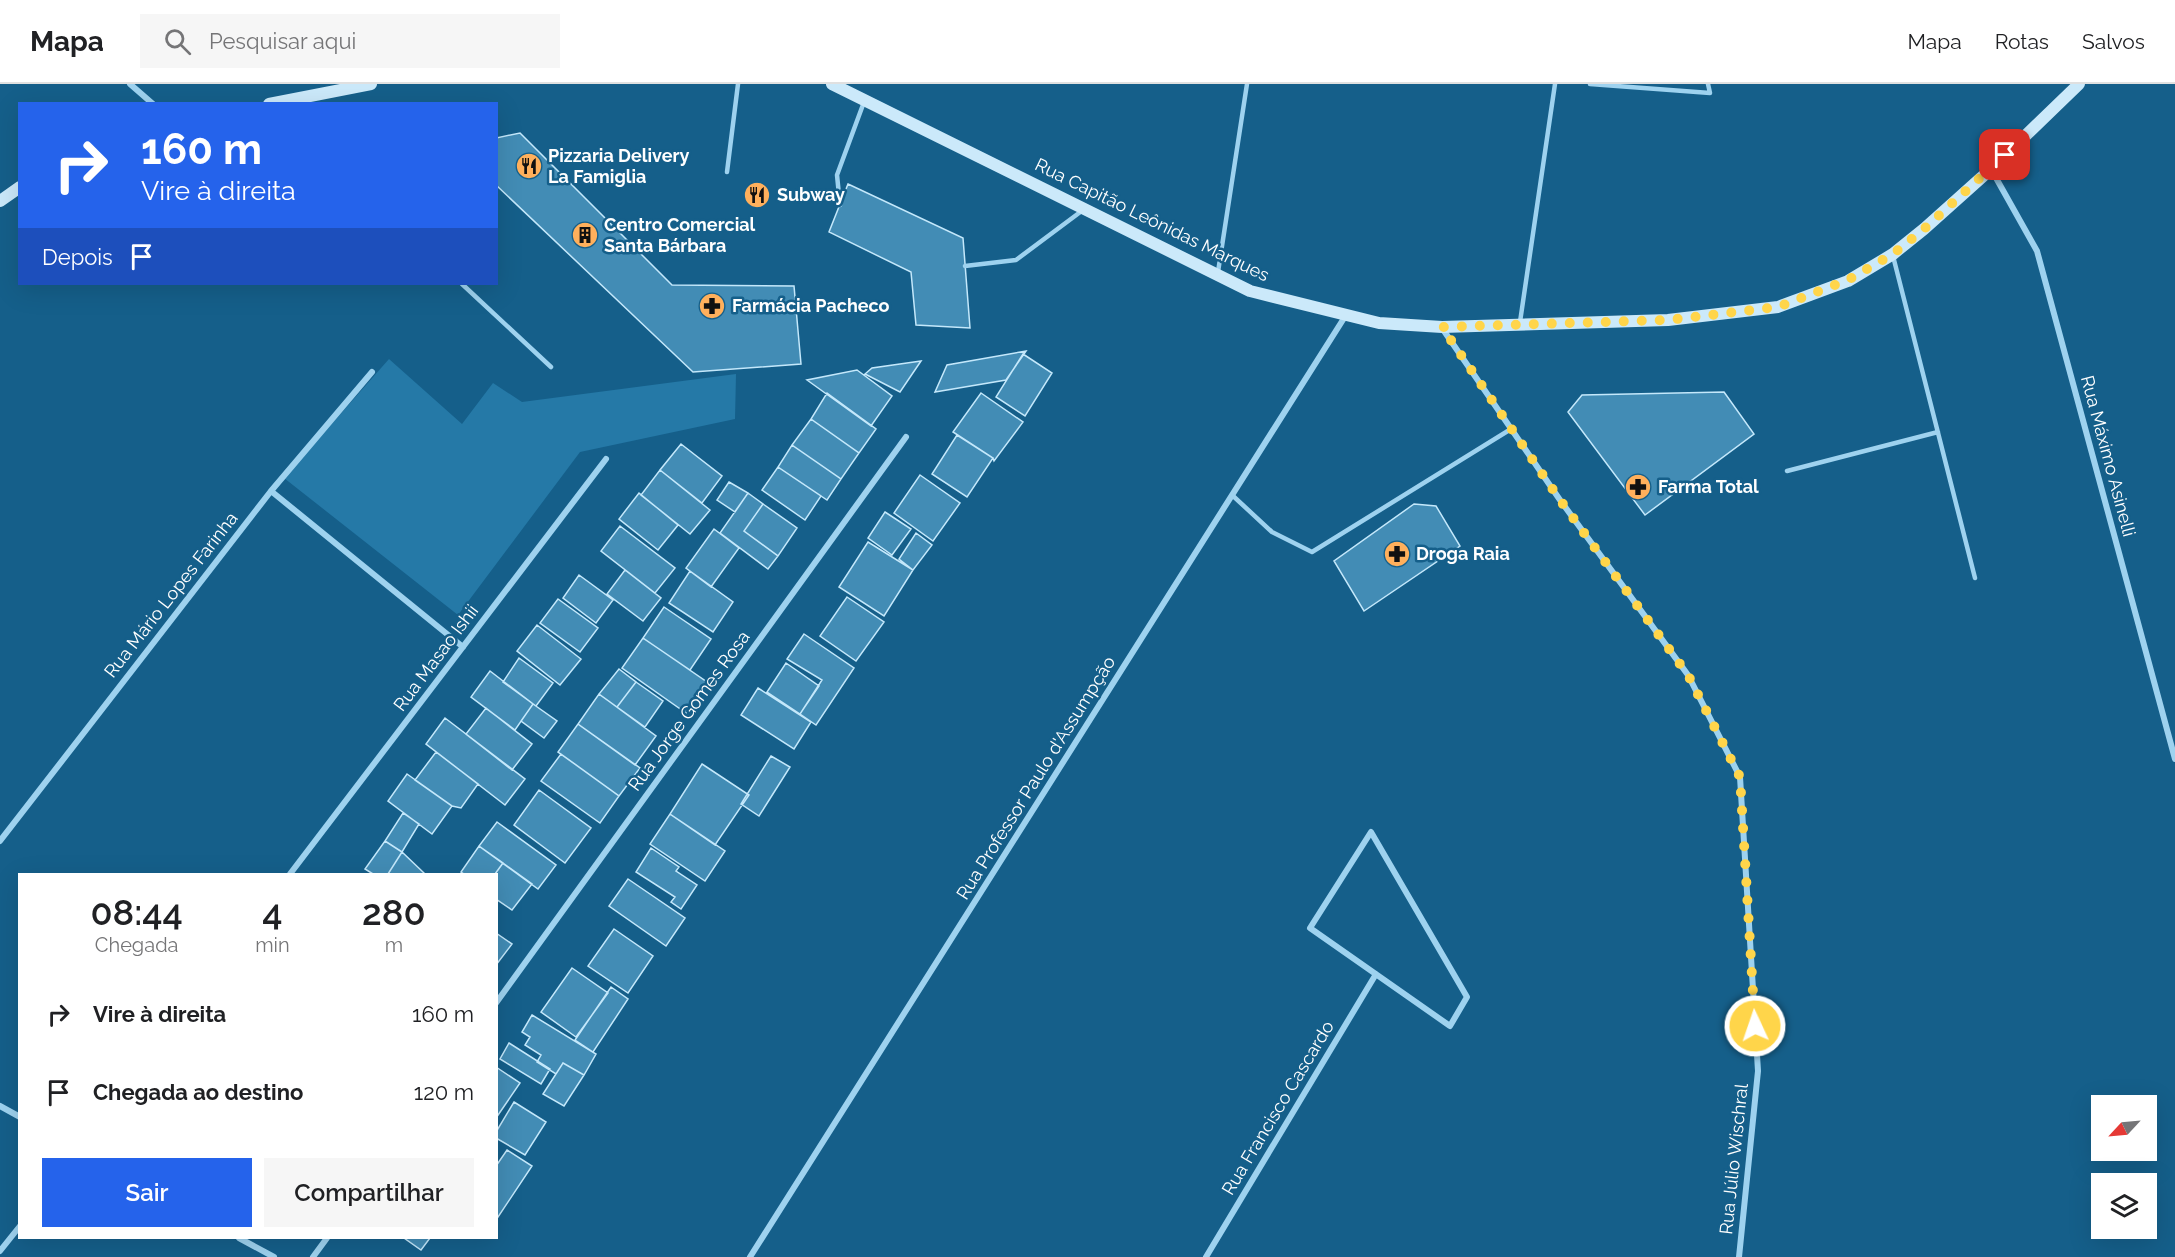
<!DOCTYPE html>
<html lang="pt">
<meta charset="utf-8">
<style>
body{margin:0;font-family:Raleway,sans-serif;background:#f6f6f6;color:#202124;height:100vh;display:flex;flex-direction:column;font-size:22px;white-space:nowrap}
*{box-sizing:border-box;margin:0}
p{font-size:20px;color:#757577}
.icon{flex:none;width:33px;height:33px;fill:none;stroke:currentColor;stroke-width:2;stroke-linecap:round;stroke-linejoin:round}
.map{position:relative;flex:1;overflow:hidden}
.panel{position:absolute;left:18px;top:789px;width:480px;height:366px;display:flex;flex-direction:column;background:#fff;border-radius:0px;box-shadow:0 6px 24px #0002}
.panel>*{flex:none}
.banner{position:absolute;left:18px;top:18px;width:480px;height:183px;border-radius:0px;box-shadow:0 6px 24px #0002;background:#2563eb;color:#fff;overflow:hidden}
.needle{width:39px;rotate:244deg}
.buttons{position:absolute;left:2091px;top:1011px;display:grid;gap:12px}
.buttons a{display:grid;place-items:center;width:66px;height:66px;border-radius:0px;background:#fff;box-shadow:0 6px 24px #0002;font-size:30px}
.pin{position:absolute;display:grid;place-items:center;width:51px;height:51px;color:#fff;margin:-26px;border-radius:12px;box-shadow:0 3px 9px #0006}
.me{position:absolute;width:66px;margin:-33px;rotate:357deg;stroke-linejoin:round;filter:drop-shadow(0 0 4px #0008)}
.turn{display:flex;align-items:center;gap:21px;height:126px;padding:0 24px;font-size:27px}
.turn .icon{width:78px;height:78px;stroke-width:2.5}
.turn b{display:block;font-size:42px;line-height:51px}
.then{display:flex;align-items:center;height:57px;padding:0 24px;background:#0003;gap:12px;font-size:22px}
.eta{display:flex;justify-content:space-evenly;align-items:center;height:102px;text-align:center}
.eta b{font-size:36px;font-weight:600;line-height:42px}
.action{display:flex;gap:12px;margin-top:auto;padding:12px 24px}
.action a{flex:1;height:69px;border-radius:0px;background:#2563eb;color:#fff;font-size:24px;font-weight:600;line-height:69px;text-align:center}
.action a+a{background:#f6f6f6;color:#202124}
ul{padding:0;list-style:none}
li{display:flex;align-items:center;gap:18px;height:78px;padding:0 24px}
li div{flex:1}
li b{display:block;font-size:22px}
li em{font-style:normal}
header{display:flex;align-items:center;gap:36px;box-sizing:border-box;height:84px;padding:0 30px;background:#fff;border-bottom:2px solid #e0e0e0}
header strong{font-size:28px}
nav{display:flex;gap:33px;margin-inline-start:auto;font-size:21px}
.search{width:420px;height:54px;background:#f6f6f6;display:flex;align-items:center;gap:15px;box-sizing:border-box;padding:0 21px;border-radius:0px;color:#757577;font-size:22px}
.map>svg:first-child{display:block}
</style>
<header>
<strong>Mapa</strong>
<div class="search"><svg class="icon" aria-label="search" viewBox="0 0 24 24"><circle cx="10" cy="10" r="6"/><path d="M15 15l6 6"/></svg>Pesquisar aqui</div>
<nav><a>Mapa</a><a>Rotas</a><a>Salvos</a></nav>
</header>
<div class="map">
<svg width="2175" height="1173" viewBox="0 0 2175 1173">
<rect width="100%" height="100%" fill="#155f8a"/>
<path fill="#2579a7" d="M389,275L462,340L493,299L522,318L736,290L735,335L580,368L458,531L284,394Z"/>
<path fill="#428cb5" stroke="#c4e8fb" stroke-width="1.5" d="M520,49L672,201L794,202L801,280L693,288L496,101V54Z
M848,100L963,154L970,244L916,241L911,188L829,148Z
M1026,267L1006,296L935,308L947,281Z
M1023,270L1052,289L1025,332L996,313Z
M921,277L900,308L865,290L872,284Z
M857,286L892,312L871,342L807,296Z
M1724,308L1754,350L1645,431L1568,328L1582,311Z
M827,309L876,345L859,369L811,335Z
M981,309L1023,338L994,377L993,374L953,348Z
M811,335L859,369L841,395L792,361Z
M957,351L993,374L967,413L932,390Z
M681,360L722,392L702,419L660,386Z
M792,361L841,395L827,416L778,383Z
M778,383L821,412L805,436L762,406Z
M660,386L710,426L690,450L641,411Z
M920,391L960,419L933,457L894,429Z
M729,398L748,409L735,428L717,416Z
M639,409L678,441L658,466L619,435Z
M748,409L763,420L744,447L778,472L768,485L720,449Z
M763,420L797,444L778,472L744,447Z
M1414,420L1436,422L1460,462L1364,527L1334,477Z
M885,428L911,445L892,471L868,454Z
M620,442L675,484L655,509L601,467Z
M714,445L739,464L711,503L686,484Z
M916,449L932,461L913,486L899,475Z
M868,458L913,486L884,532L839,503Z
M625,486L661,514L643,537L607,510Z
M690,487L733,518L713,548L669,519Z
M579,491L613,516L596,539L563,514Z
M847,513L884,538L856,577L820,552Z
M558,515L598,544L580,568L540,539Z
M664,523L711,555L690,586L643,554Z
M537,541L581,575L560,601L517,567Z
M804,550L854,584L816,641L800,630L822,596L787,575Z
M643,554L707,598L686,629L622,584Z
M519,574L553,599L536,622L503,598Z
M786,579L819,602L800,630L767,608Z
M619,585L636,598L617,623L599,610Z
M490,587L533,620L515,646L471,613Z
M636,598L663,617L645,643L617,623Z
M758,604L811,638L794,665L741,631Z
M599,610L656,652L635,681L578,640Z
M533,620L557,637L544,654L521,637Z
M486,624L532,660L512,686L466,650Z
M445,634L525,695L505,721L426,660Z
M578,640L640,684L619,712L558,668Z
M436,668L478,700L461,724L452,722L415,696Z
M561,670L619,712L600,739L541,697Z
M771,672L790,683L759,732L741,720Z
M702,680L749,711L715,761L670,730Z
M407,690L452,722L432,750L388,717Z
M539,706L591,744L565,779L514,741Z
M403,729L419,740L402,768L385,757Z
M670,730L725,767L705,797L650,760Z
M497,738L556,781L538,805L479,762Z
M385,757L402,768L388,790H373L365,785Z
M479,762L503,779L495,790H464L461,788Z
M651,764L679,783L676,787L697,801L681,825L671,818L675,813L636,788Z
M402,768L425,790H388Z
M503,779L532,800L512,826L496,815L495,790Z
M628,795L685,834L666,862L609,822Z
M614,845L653,872L628,909L588,882Z
M496,849L512,860L496,881Z
M572,884L608,909L576,953L541,928Z
M611,903L628,915L593,968L575,956Z
M532,931L596,970L584,991L563,979L556,990L537,978L541,971L525,961L530,953L522,948Z
M509,959L550,985L541,1000L500,975Z
M563,979L584,991L564,1022L543,1010Z
M496,983L520,999L496,1034Z
M514,1018L546,1038L525,1071L496,1054V1048Z
M507,1066L532,1082L496,1136V1082Z
M404,1154H430L421,1166Z"/>
<g fill="none" stroke-linecap="round" stroke-linejoin="round">
<path stroke="#9ed2ef" stroke-width="4.5" d="M1590,0L1710,9L1708,0
M727,88L738,0
M840,121L837,91L864,18
M1893,172L1975,494
M965,182L1016,176L1083,126
M1218,188L1247,0
M462,200L551,283
M1520,238L1555,0
M1787,387L1938,348
M1232,411L1272,448L1312,468L1511,345"/>
<path stroke="#9ed2ef" stroke-width="6" d="M130,0L153,20
M1991,85L2037,167L2175,675
M1442,244L1560,416L1688,591L1740,693L1758,987L1739,1173
M271,407L463,563
M1371,748L1467,913L1450,942L1310,844Z
M0,757L271,407L372,288
M290,790L606,375
M496,919L906,353
M0,1022L20,1033
M239,1154L274,1173
M0,1167L20,1142
M313,1173L327,1154
M750,1173L1346,231
M1206,1173L1376,890"/>
<path stroke="#cbe9fa" stroke-width="12" d="M832,0L1250,207L1379,239L1442,243L1668,236L1778,223L1848,197L1893,170L1924,145L1991,85L2079,0
M269,20L371,0
M0,117L20,103"/>
</g>
<g fill="none" stroke-linecap="round" stroke-linejoin="round">
<path stroke="#ffd54a" stroke-width="10" stroke-dasharray="0 18" d="M1755,942L1740,693L1688,591L1560,416L1442,243L1668,236L1778,223L1848,196L1893,170L1924,145L2005,71"/>
</g>
<defs>
<g id="restaurant-disc" transform="scale(1.35)"><circle r="9.5" fill="#ffb05c" stroke="#155f8a"/><path d="M-5-6h1v4h1v-4h1v4h1v-4h1v5L-1.5 .5V6h-2V.5L-5-1ZM5-6V6H3V1.5H1.5Q1.5-4 5-6Z" fill="#111"/></g>
<g id="building-disc" transform="scale(1.35)"><circle r="9.5" fill="#ffb05c" stroke="#155f8a"/><path d="M-4-6H4V6H1V3H-1V6H-4ZM-2.5-4.3h1.7v1.8h-1.7ZM.8-4.3h1.7v1.8H.8ZM-2.5-1h1.7V.8h-1.7ZM.8-1h1.7V.8H.8Z" fill="#111"/></g>
<g id="pharmacy-disc" transform="scale(1.35)"><circle r="9.5" fill="#ffb05c" stroke="#155f8a"/><path d="M-2-6h4v4h4v4h-4v4h-4v-4h-4v-4h4Z" fill="#111"/></g>
</defs>
<g fill-rule="evenodd">
<use href="#restaurant-disc" x="529" y="82"/>
<use href="#restaurant-disc" x="757" y="111"/>
<use href="#building-disc" x="585" y="151"/>
<use href="#pharmacy-disc" x="712" y="222"/>
<use href="#pharmacy-disc" x="1638" y="403"/>
<use href="#pharmacy-disc" x="1397" y="470"/>
</g>
<g text-anchor="middle" stroke-width="5" stroke-linejoin="round" paint-order="stroke">
<g font-size="18" font-weight="bold" fill="#fff" stroke="#155f8a" text-anchor="start">
<text x="548" y="78">Pizzaria Delivery<tspan x="548" dy="21">La Famiglia</tspan></text>
<text x="777" y="117">Subway</text>
<text x="604" y="147">Centro Comercial<tspan x="604" dy="21">Santa Bárbara</tspan></text>
<text x="732" y="228">Farmácia Pacheco</text>
<text x="1658" y="409">Farma Total</text>
<text x="1416" y="476">Droga Raia</text>
</g>
<g font-size="18" fill="#fff" stroke="#155f8a">
<text transform="translate(1152 136) rotate(26)" y="6">Rua Capitão Leônidas Marques</text>
<text transform="translate(2108 372) rotate(75)" y="6">Rua Máximo Asinelli</text>
<text transform="translate(171 511) rotate(-52)" y="6">Rua Mário Lopes Farinha</text>
<text transform="translate(436 574) rotate(-53)" y="6">Rua Masao Ishii</text>
<text transform="translate(689 627) rotate(-54)" y="6">Rua Jorge Gomes Rosa</text>
<text transform="translate(1036 694) rotate(-58)" y="6">Rua Professor Paulo d'Assumpção</text>
<text transform="translate(1278 1024) rotate(-59)" y="6">Rua Francisco Cascardo</text>
<text transform="translate(1734 1075) rotate(-84)" y="6">Rua Júlio Wischral</text>
</g>
</g>
</svg>
<div class="buttons">
<a><svg class="needle" viewBox="-14 -14 28 28"><path d="M0-13l5 13h-10z" fill="#e53935"/><path d="M0 13l5-13h-10z" fill="#757577"/></svg></a>
<a><svg class="icon" aria-label="layers" viewBox="0 0 24 24"><path d="M12 4l9 5-9 5-9-5zM3 14l9 5 9-5"/></svg></a>
</div>
<div class="pin" style="left:2005px;top:71px;background:#d93025"><svg class="icon" aria-label="arrive" viewBox="0 0 24 24"><path d="M6 21V4h12l-3 4 3 4H6"/></svg></div>
<svg class="me" style="left:1755px;top:942px" viewBox="-20 -20 40 40"><circle r="17" fill="#ffd54a" stroke="#fff" stroke-width="3"/><path d="M0-11L8 9 0 5-8 9z" fill="#fff"/></svg>
<div class="banner">
<div class="turn"><svg class="icon" aria-label="right" viewBox="0 0 24 24"><path d="M7 20v-9h11M14 6l5 5-5 5"/></svg><div><b>160 m</b>Vire à direita</div></div>
<div class="then">Depois<svg class="icon" aria-label="arrive" viewBox="0 0 24 24"><path d="M6 21V4h12l-3 4 3 4H6"/></svg></div>
</div>
<section class="panel">
<div class="eta">
<div><b>08:44</b><p>Chegada</p></div>
<div><b>4</b><p>min</p></div>
<div><b>280</b><p>m</p></div>
</div>
<ul>
<li><svg class="icon" aria-label="right" viewBox="0 0 24 24"><path d="M7 20v-9h11M14 6l5 5-5 5"/></svg><div><b>Vire à direita</b></div><em>160 m</em></li>
<li><svg class="icon" aria-label="arrive" viewBox="0 0 24 24"><path d="M6 21V4h12l-3 4 3 4H6"/></svg><div><b>Chegada ao destino</b></div><em>120 m</em></li>
</ul>
<div class="action"><a>Sair</a><a>Compartilhar</a></div>
</section>
</div>
